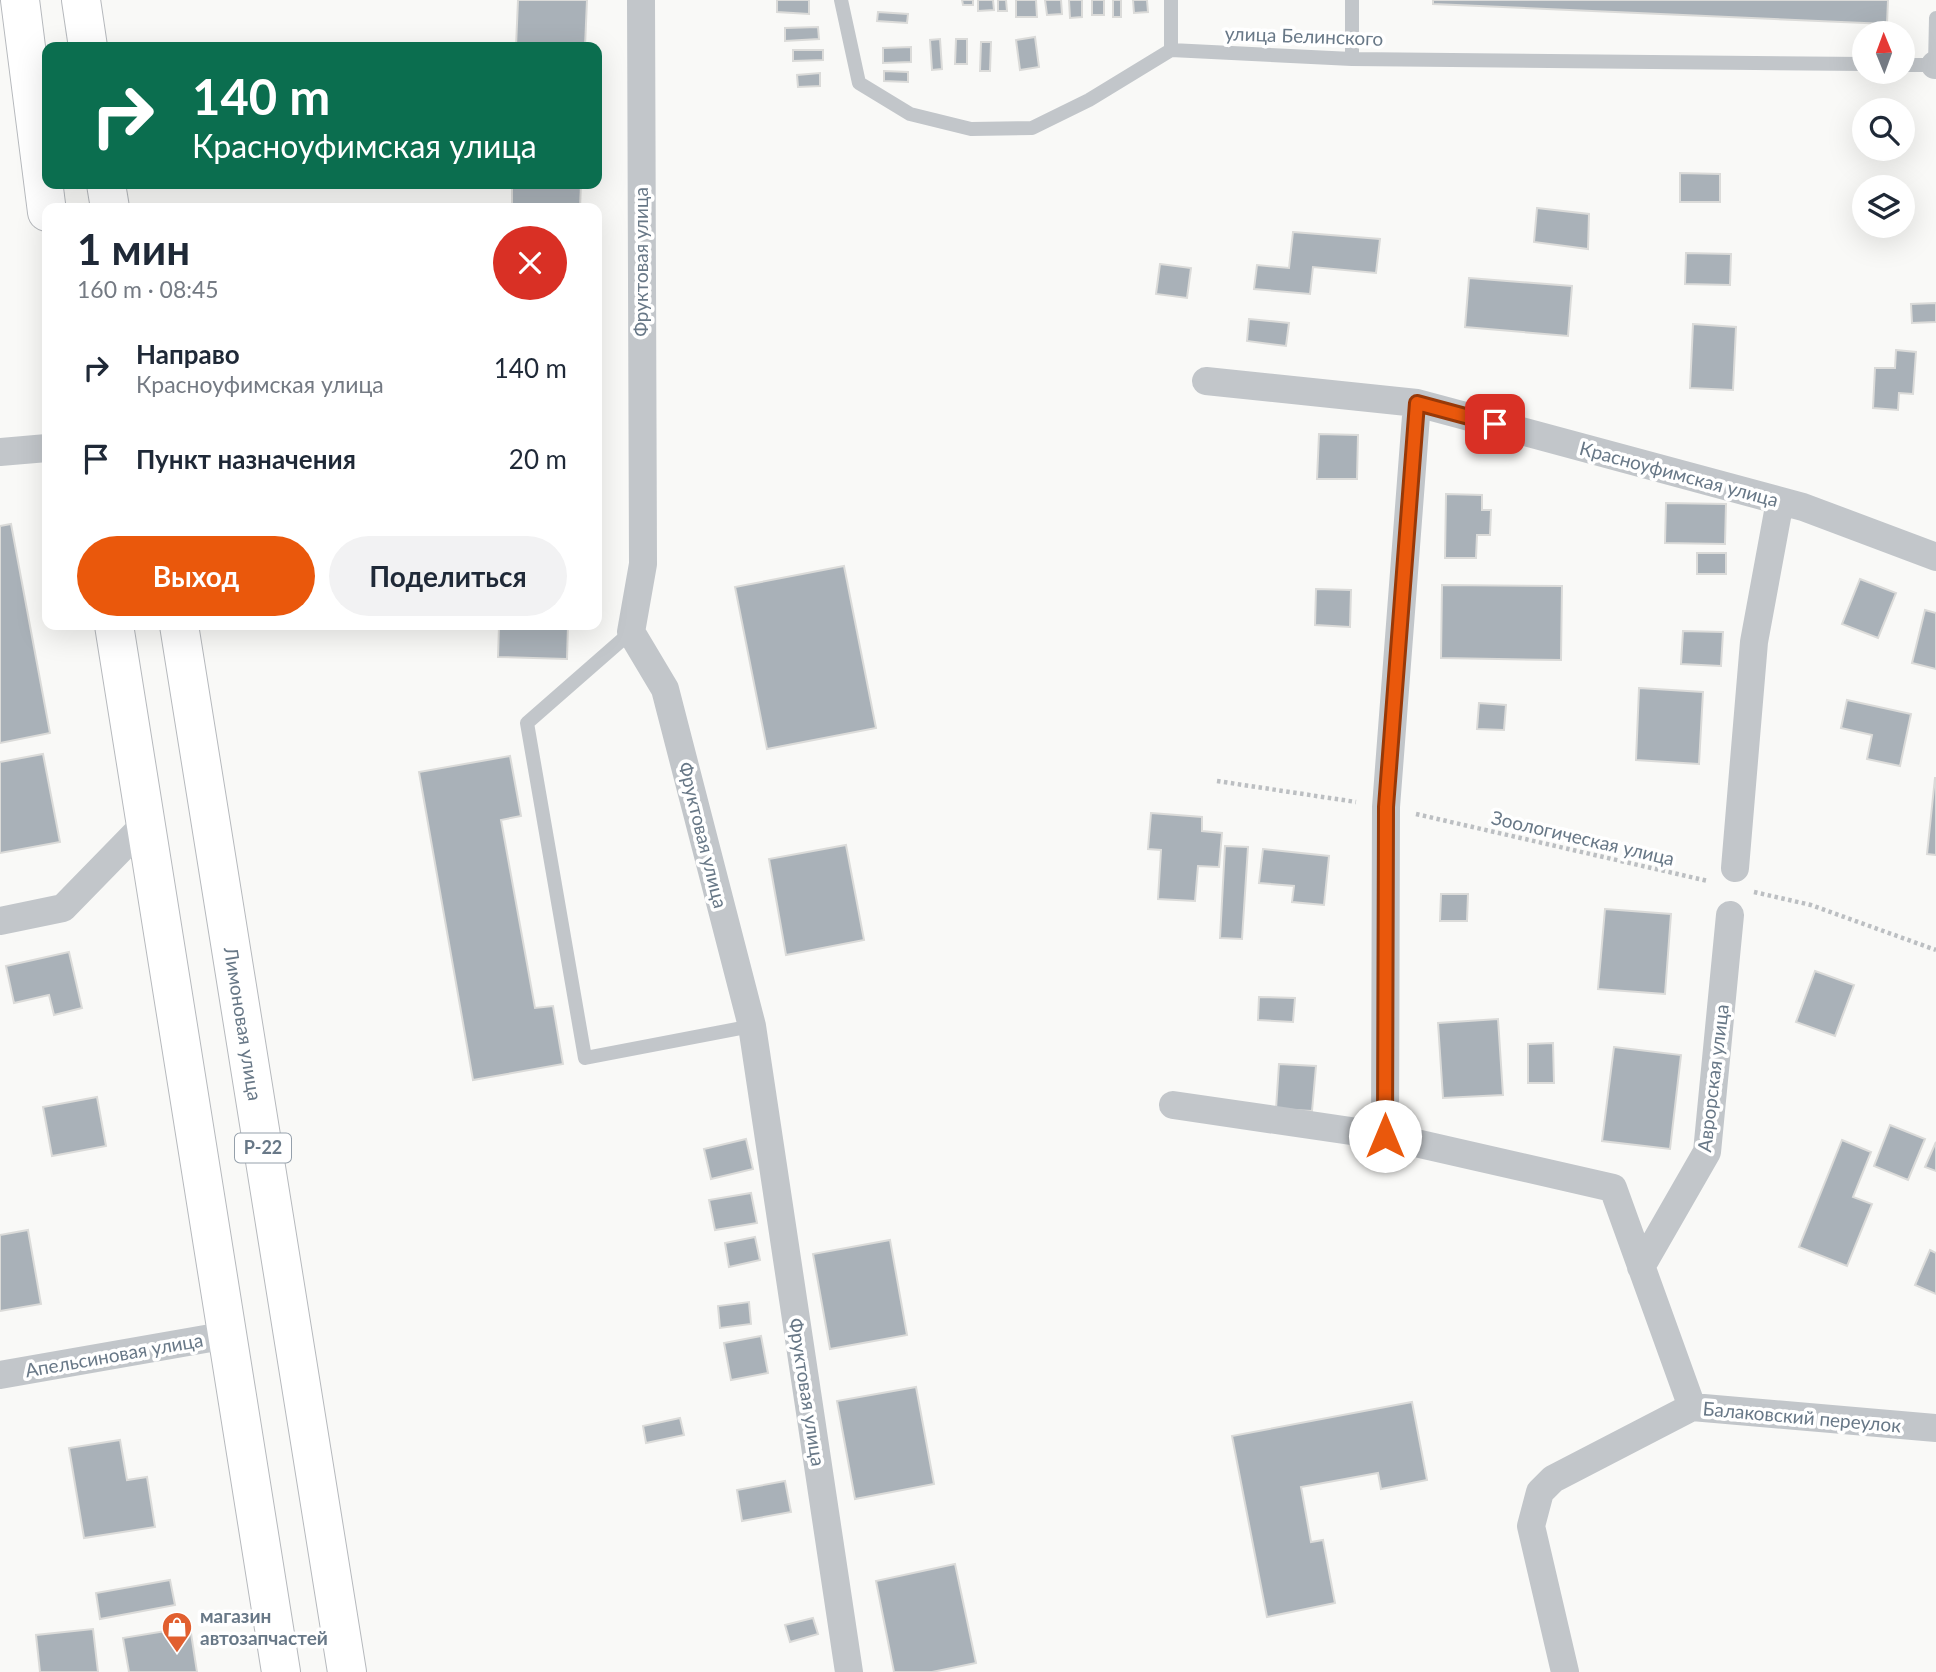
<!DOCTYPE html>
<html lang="ru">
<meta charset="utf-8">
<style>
body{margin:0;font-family:Lato,sans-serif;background:#f2f2f3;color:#1f2937;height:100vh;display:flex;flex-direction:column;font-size:26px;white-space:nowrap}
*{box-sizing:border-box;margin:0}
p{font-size:23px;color:#747a83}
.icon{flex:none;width:38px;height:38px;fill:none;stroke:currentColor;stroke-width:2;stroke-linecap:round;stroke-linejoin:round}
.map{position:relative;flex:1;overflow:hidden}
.side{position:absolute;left:42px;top:203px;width:560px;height:427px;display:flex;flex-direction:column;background:#fff;border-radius:14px;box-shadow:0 7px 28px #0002}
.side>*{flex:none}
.top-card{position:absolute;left:42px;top:42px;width:560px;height:147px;border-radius:14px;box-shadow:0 7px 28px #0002;background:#0b6e4f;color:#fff;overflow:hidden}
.needle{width:46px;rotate:359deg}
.fabs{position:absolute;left:1852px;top:21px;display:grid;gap:14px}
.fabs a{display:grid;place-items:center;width:63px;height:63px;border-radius:50%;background:#fff;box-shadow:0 7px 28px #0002;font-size:35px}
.pin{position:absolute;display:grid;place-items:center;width:60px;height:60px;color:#fff;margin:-30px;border-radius:14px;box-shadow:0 4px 10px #0006}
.me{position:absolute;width:77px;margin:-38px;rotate:0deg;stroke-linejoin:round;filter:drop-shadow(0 0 5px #0008)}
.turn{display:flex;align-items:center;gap:24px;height:147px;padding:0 35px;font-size:32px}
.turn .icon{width:91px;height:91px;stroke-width:2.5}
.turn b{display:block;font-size:49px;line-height:60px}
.round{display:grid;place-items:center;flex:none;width:74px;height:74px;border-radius:37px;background:#f2f2f3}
.overview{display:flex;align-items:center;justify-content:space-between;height:119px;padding:0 35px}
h1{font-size:42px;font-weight:700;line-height:52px}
.primary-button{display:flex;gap:14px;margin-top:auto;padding:14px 35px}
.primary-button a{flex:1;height:80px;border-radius:42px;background:#ea580c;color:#fff;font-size:28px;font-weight:700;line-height:80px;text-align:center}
.primary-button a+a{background:#f2f2f3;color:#1f2937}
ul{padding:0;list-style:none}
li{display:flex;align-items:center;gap:21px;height:91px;padding:0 35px}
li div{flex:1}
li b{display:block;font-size:26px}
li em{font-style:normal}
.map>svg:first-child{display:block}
</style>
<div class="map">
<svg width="1936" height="1672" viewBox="0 0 1936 1672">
<rect width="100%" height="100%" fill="#f9f9f7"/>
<path fill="#a9b1b8" stroke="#dbdbd9" stroke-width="2" d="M518,0H587L585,47H516Z
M777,0H809V14L777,12Z
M962,0H973V5H963Z
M978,0H993L994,10L978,11Z
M998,0H1006L1007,11H998Z
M1016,0H1036L1037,17H1016Z
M1045,0H1061L1062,14L1047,15Z
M1069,0H1082V17L1070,18Z
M1092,0H1104V15H1092Z
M1113,0H1121V17H1113Z
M1133,0H1147L1148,12L1134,13Z
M1433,0H1888L1887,24L1433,4Z
M878,12L908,14L907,23L877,21Z
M818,27L819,39L785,41V28Z
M1035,37L1039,67L1020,70L1016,40Z
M940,39L942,69L932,70L930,40Z
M956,39H967V64H955Z
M981,42H991L990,71H980Z
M911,47V62L883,63V48Z
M793,50H823V60L793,61Z
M884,71L908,72V82L884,81Z
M820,73V86L798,87L797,75Z
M1680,173L1720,174V202H1680Z
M512,184H581L580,208H512Z
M1537,208L1589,214L1588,249L1534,242Z
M1293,232L1380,239L1376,273L1313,267L1310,294L1254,289L1257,265L1289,268Z
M1686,253L1731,254L1730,285L1685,284Z
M1160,264L1191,268L1187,298L1156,294Z
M1469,278L1572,286L1568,336L1465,327Z
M1936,303V322L1912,323L1911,304Z
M1249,319L1289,323L1286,346L1247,341Z
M1693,324L1736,327L1733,390L1690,388Z
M1896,350L1916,352L1913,394L1899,393L1898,410L1873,408L1875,368H1895Z
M1319,434L1358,435L1357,479H1317Z
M1446,494L1482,495V510H1491L1490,535H1477L1476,558H1445Z
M1666,503L1726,504L1725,544L1665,543Z
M11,524L50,733L0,743V526Z
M1697,553H1726V574H1697Z
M844,566L876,728L767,749L735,587Z
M1860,579L1896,593L1878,638L1842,624Z
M1442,585L1562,586L1561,660L1441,658Z
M1316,589L1351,590L1350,627L1315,625Z
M1925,610L1936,613V669L1912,663Z
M499,625H568L567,659L498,657Z
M1683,631L1723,632L1721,666L1681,664Z
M1639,688L1703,692L1699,764L1636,760Z
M1847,700L1911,714L1900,766L1867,759L1872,735L1841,728Z
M1479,703L1506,705L1504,730L1477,729Z
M43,754L60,842L0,853V762Z
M510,756L521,816L501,820L535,1008L553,1006L563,1064L473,1080L419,772Z
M1935,778H1936V855L1927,854Z
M1151,813L1202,817V831L1222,833L1219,867L1198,866L1195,901L1158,899L1161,850L1148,849Z
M846,845L864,940L786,955L769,859Z
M1225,846L1248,847L1242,939L1220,938Z
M1263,849L1329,856L1324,905L1292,902L1294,886L1259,883Z
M1441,894H1468L1467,921H1440Z
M1605,909L1671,914L1665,994L1598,989Z
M69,952L82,1008L54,1015L49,995L14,1003L6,966Z
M1815,971L1854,985L1835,1036L1796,1022Z
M1259,997L1295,998L1293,1022L1258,1020Z
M1498,1019L1503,1095L1443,1098L1438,1023Z
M1553,1043L1554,1083H1528V1044Z
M1614,1047L1681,1055L1670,1149L1602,1141Z
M1279,1064L1316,1066L1312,1111L1276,1109Z
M97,1097L106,1146L52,1156L43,1107Z
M1890,1125L1925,1139L1908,1180L1874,1166Z
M746,1139L753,1169L711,1179L704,1149Z
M1842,1140L1871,1152L1853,1197L1872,1204L1847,1266L1799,1247Z
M1936,1142V1171L1925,1167Z
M751,1193L757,1223L715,1230L709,1200Z
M28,1230L41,1304L0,1311V1235Z
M755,1237L760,1260L729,1267L725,1243Z
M890,1240L907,1335L830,1349L813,1254Z
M1930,1250L1936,1253V1294L1915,1285Z
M749,1302L751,1324L720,1328L718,1306Z
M761,1336L768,1373L731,1380L724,1343Z
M916,1387L934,1484L855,1499L837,1401Z
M1412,1402L1427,1480L1381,1489L1378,1473L1301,1487L1311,1542L1323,1540L1335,1603L1267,1617L1232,1436Z
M680,1418L684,1435L646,1443L643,1426Z
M120,1440L127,1480L147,1477L155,1527L84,1538L69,1448Z
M785,1481L791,1512L742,1521L737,1490Z
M955,1564L976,1663L932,1672H894L876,1581Z
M170,1580L175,1605L100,1619L96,1593Z
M813,1618L818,1634L790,1642L785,1625Z
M190,1627L197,1672H129L123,1638Z
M93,1629L98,1672H40L36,1635Z"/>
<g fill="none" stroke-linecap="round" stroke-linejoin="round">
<g stroke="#b6b9bd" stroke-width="40">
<g id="trunk">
<path d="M20,0L47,212"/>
<path d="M81,0L88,47"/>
<path d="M106,184L110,208"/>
<path d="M114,625L281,1672"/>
<path id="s1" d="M179,625L347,1672"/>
</g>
</g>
<path stroke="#bcbfc2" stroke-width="4.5" stroke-dasharray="3.5 3.5" stroke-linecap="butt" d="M1217,781L1356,802
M1416,814L1708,881
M1754,892L1811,905L1936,950"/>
<path stroke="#c2c6ca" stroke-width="14" d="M841,0L859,83L910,114L971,129L1032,128L1089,100L1171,50L1352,59L1864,64
M1171,0V50
M1352,59V0
M1902,65H1935L1936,18
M631,632L527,723L585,1058L752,1026"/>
<path stroke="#c2c6ca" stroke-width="28" d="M641,0L643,564L631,632L665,689L752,1026L849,1672
M1935,65H1936
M1206,381L1417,403L1803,507L1936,557
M0,452L47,448
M1735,868L1754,642L1780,501
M0,921L63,908L146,823
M1173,1105L1385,1136L1613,1188L1692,1407
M1385,1136L1386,807L1417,403
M1641,1267L1707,1152L1730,915
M0,1375L228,1335
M1565,1672L1531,1526L1540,1492L1553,1479L1692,1407L1936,1428"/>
<use href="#trunk" stroke="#fff" stroke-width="38"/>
</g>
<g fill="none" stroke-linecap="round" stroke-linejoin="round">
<g stroke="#983908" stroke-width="18">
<path id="route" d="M1385,1136L1386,807L1417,403L1495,424"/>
</g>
<use href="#route" stroke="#ea580c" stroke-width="12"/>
</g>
<defs>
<g id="shop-pin" transform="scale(1.575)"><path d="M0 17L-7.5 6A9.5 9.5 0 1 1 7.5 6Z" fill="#e15f2f" stroke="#fff"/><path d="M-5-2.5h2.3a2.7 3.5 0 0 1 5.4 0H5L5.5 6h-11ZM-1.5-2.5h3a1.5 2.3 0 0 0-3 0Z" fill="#fff"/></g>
</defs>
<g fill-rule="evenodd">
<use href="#shop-pin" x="177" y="1627"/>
</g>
<g text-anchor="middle" stroke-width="7" stroke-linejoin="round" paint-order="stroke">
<rect fill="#fff" stroke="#95a0ab" stroke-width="2" x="235" y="1133.5" width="56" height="29" rx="5"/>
<g font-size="18" font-weight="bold" fill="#687887">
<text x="263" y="1154">Р-22</text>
</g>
<g font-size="19" fill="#687887" stroke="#fff">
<text transform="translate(1304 36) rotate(2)" y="7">улица Белинского</text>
<text transform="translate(641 262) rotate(-90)" y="7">Фруктовая улица</text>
<text transform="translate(1679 474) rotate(15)" y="7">Красноуфимская улица</text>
<text transform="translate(703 835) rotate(76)" y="7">Фруктовая улица</text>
<text transform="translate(1583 838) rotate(13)" y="7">Зоологическая улица</text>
<text dy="7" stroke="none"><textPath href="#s1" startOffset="404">Лимоновая улица</textPath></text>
<text transform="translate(1713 1078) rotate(-83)" y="7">Аврорская улица</text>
<text transform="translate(114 1355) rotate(-10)" y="7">Апельсиновая улица</text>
<text transform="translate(807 1392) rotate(81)" y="7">Фруктовая улица</text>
<text transform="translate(1802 1417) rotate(5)" y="7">Балаковский переулок</text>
</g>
<g font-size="19" font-weight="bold" fill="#687887" stroke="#fff" text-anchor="start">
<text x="200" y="1623">магазин<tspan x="200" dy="22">автозапчастей</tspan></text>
</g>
</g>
</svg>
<div class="fabs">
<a><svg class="needle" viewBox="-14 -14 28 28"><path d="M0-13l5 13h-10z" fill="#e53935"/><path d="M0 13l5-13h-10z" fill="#747a83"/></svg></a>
<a><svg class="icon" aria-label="search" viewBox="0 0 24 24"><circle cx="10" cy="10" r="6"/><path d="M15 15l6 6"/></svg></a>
<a><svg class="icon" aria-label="layers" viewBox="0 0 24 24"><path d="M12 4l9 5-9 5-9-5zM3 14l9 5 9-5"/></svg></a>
</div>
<div class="pin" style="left:1495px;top:424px;background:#d93025"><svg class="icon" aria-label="arrive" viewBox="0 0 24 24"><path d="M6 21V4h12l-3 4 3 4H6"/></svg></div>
<svg class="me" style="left:1385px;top:1136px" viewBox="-20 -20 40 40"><circle r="19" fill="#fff"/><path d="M0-13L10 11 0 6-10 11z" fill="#ea580c"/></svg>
<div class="top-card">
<div class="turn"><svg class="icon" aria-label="right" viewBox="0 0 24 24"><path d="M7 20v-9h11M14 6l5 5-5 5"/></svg><div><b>140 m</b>Красноуфимская улица</div></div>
</div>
<section class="side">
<div class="overview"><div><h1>1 мин</h1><p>160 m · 08:45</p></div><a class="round" style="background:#d93025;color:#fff"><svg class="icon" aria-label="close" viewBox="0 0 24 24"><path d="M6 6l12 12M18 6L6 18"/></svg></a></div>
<ul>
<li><svg class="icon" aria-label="right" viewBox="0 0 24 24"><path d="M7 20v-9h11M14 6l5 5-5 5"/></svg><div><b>Направо</b><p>Красноуфимская улица</p></div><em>140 m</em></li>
<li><svg class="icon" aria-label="arrive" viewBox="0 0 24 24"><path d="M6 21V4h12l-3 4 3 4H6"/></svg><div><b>Пункт назначения</b></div><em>20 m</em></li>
</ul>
<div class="primary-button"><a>Выход</a><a>Поделиться</a></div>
</section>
</div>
